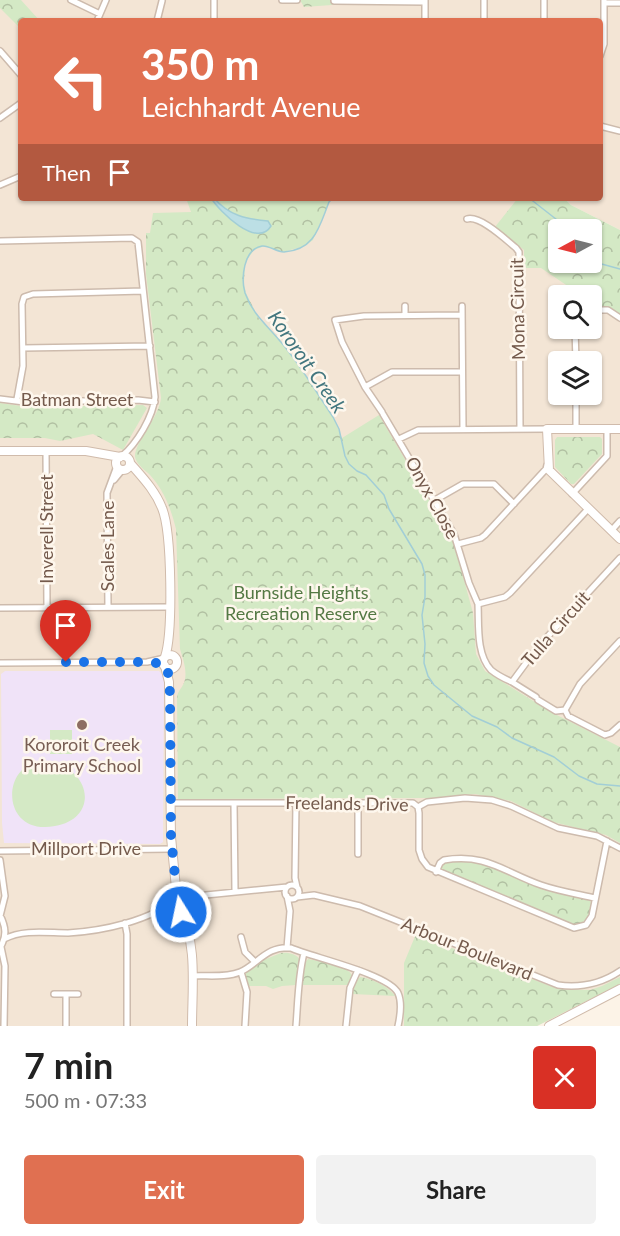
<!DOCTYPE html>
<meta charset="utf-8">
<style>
body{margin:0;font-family:Lato,sans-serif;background:#f2f2f2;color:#222;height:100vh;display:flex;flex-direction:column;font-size:22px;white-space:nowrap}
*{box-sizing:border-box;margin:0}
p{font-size:20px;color:#767676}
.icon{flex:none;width:33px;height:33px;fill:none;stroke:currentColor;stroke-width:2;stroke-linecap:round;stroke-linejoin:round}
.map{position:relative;height:1026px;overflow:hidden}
.drawer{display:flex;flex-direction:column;background:#fff;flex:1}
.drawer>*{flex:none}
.hud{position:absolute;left:18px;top:18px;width:585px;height:183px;border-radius:6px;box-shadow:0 2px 4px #0004;background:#e07051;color:#fff;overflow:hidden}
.needle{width:39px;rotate:263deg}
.fabs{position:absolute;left:548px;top:219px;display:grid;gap:12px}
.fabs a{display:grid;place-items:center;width:54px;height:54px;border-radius:6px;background:#fff;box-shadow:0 2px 4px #0004;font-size:30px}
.pin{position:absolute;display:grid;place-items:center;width:51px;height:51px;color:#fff;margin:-62px -26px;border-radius:50% 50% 50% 0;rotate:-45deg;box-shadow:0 0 6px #0007}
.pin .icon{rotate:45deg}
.me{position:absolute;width:66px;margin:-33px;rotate:350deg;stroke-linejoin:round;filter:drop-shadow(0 0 4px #0008)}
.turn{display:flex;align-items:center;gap:21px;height:126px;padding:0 24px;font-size:27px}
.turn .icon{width:78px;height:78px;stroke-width:2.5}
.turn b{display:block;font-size:42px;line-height:51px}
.then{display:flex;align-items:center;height:57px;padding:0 24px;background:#0003;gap:12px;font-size:22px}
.round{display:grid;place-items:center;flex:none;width:63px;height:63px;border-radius:6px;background:#f2f2f2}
.summary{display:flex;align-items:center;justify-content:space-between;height:102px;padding:0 24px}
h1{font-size:36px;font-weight:700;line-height:45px}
.cta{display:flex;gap:12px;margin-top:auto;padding:12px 24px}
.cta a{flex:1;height:69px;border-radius:6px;background:#e07051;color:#fff;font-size:24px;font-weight:700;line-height:69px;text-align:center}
.cta a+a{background:#f2f2f2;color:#222}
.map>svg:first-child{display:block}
</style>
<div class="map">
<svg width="620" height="1026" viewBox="0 0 620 1026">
<defs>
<pattern id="park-crowns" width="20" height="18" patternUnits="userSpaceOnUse" patternTransform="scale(1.5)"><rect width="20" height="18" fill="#d4e9c5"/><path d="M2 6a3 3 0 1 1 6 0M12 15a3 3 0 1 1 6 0" fill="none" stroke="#b1c0a2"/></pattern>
</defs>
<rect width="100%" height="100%" fill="#fcf3e7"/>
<path fill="#f3e5d5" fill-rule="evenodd" d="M0,0H620V230L571,205L564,198H600V21H21V198H529L558,230V262H591L620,269V984L537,1026H0ZM558,296H591V328H558ZM558,362H591V394H558Z"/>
<path fill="#f0e3f8" d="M5,671H159L164,676L163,842L160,844L4,843L2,823L1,674Z"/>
<path fill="#d4e9c5" d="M50,730H72V741H50Z
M50,744H72V754H50Z
M37,762C89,759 104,817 55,826C3,836 0,770 37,762Z"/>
<path fill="url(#park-crowns)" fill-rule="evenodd" d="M0,0H21L40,21H21V29L0,8Z
M300,0H334L332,5L304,7Z
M186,198H333L329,202L313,240L305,246L283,252L265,246L254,250L245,263L244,284L246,293L259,319L280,340L309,381L333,417L342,438L379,415L454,543L473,613L476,654L485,671L551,712L620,747V843L606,835L553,822L511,801L475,794L429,798L178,799L177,697C178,691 181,689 184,683C188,672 183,659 180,649L176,529C171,509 164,490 150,475C146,471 136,464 135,457C134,443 159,418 161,398L146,274V233H150L153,213L191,212Z
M518,198H564L571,205L620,230V314L606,306H591V296L581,295L541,268H526L524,266V250L495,227ZM558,230H591V262H558Z
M0,403L28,407L143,405L147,408L123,450L93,434L60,441L45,438H0Z
M557,437H600L602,439V454L574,484H571L555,467V440Z
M476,861L590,899C593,909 588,920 580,924H569L441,870L444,862Z
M416,934L558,989L590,990L602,986L620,977V984L537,1026H404V963Z
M281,953C288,952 297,954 300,960L296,985L282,986L273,989L266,986H248L245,974L261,961Z
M308,959C321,962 348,964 353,977L349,985H301L304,964Z
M360,977C370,978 390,987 395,996L352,994L357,980Z"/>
<path fill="#bcdfe5" stroke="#a2ced6" stroke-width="1.5" d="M211,198H214C229,216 247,219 268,221L271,226C257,249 220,212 211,198Z"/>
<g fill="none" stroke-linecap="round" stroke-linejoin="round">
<path stroke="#a2ced6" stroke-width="1.5" d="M333,198L329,202C319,227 315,250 284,252C276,252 269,245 262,246C243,249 241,279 245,293C253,315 267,325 280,341C300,364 316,392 333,417L339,429L345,456L349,464L357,471L366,475L384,495L389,509L422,564L425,575V597L422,615L425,644L424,663L428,676L434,685L472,716L497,727L512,738L554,757L579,776L597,784L620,786
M529,198L570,230
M591,252L598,263L620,269"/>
<g stroke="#cdbbad" stroke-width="8">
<path id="street" d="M71,0L100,14
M282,0H297
M334,1L425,2
M604,3H620
M97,21L106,0
M157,21L162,1
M214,21V0
M425,21V0
M484,21V0
M544,21V0
M0,51L21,75
M600,56L604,44V0
M0,118L21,103
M600,126L620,131
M0,185L21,176
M467,219C480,215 505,239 516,248L519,252L520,429
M0,241L132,238L138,242L155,397C153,417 137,443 122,456
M405,306V315
M462,306L463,429
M591,310H608L620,318
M462,315L364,316L335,320L342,342L365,387L392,372H462
M575,328L576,362
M23,348L150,346
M365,387L382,412
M576,394V430
M0,399L24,402L138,400L155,402
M17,399L23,366L22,304L24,297L33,294L143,291
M383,414L454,534L469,583L478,604
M399,439L418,430L547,429
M46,451L47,607
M114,480L123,469
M572,494L607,456V429
M435,500L463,484H494L514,504
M588,509L510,593L505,597L478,604C479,625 476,654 491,670C497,675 505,679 512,682L537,648L620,558
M611,531L620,521
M458,544L481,538L485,535L546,469L547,465
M108,607L107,493L117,466
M0,608L169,607
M620,641L580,684L565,710L568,716L605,735L611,733L620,725
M0,663L147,662L165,658
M512,682L536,697
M538,700L556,711L565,710
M170,803H413L418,807L419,813V850L422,859L428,867L574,928L586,925L592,916L607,841
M234,803L235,891
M296,803L295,878L297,887
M358,803V854
M418,807L427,802L465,798L492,800L511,806L558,828L597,836L620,848
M0,851L172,849
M0,860L5,896L0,916
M436,872L440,863L444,860C486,853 504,872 541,885C558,891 577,894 595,898
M285 892a7 7 0 1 1 14 0a7 7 0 1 1-14 0Z
M186,897L287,887
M297,897L314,895L360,906L558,985C581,988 601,984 620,971
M187,905L202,897
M0,915C6,927 7,936 0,948
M125,923L127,934V1026
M241,937L245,952L254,961
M4,939C24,929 47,933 68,933C102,931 151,921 177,898
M1,947L5,966L4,1026
M287,948L290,911L287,896
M241,972L247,992L245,1026
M192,976C206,975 226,978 240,972C257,965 267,945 291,948C311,957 389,974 398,993C402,1002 400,1017 398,1026
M54,994H78
M66,1026V994
M296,1026C298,1001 298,977 304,953
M346,1026L350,988L358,970"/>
</g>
<g stroke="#d0bbab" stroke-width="10">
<path id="secondary" d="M620,429H547L549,470L620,539
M0,451H86L120,457
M116 463a7 7 0 1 1 14 0a7 7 0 1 1-14 0Z
M130,463C142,477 155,490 162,508C172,532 173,633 165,657
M163 662a7 7 0 1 1 14 0a7 7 0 1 1-14 0Z
M165,666L169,682L171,837L177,898
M176 902a6 6 0 1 1 12 0a6 6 0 1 1-12 0Z
M179,908C198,941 192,989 192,1026
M549,1026L620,989"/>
</g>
<use href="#street" stroke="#fff" stroke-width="5"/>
<use href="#secondary" stroke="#fff" stroke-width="8"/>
</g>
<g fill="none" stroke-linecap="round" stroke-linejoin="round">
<path stroke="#1a73e8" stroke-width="10" stroke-dasharray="0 18" d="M66,662H147L164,664L168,673L170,693L171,837L176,886V904L181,912"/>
</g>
<circle fill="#8d6e63" stroke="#fef7ed" stroke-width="2" cx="82" cy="725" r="6"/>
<g text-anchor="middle" stroke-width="5" stroke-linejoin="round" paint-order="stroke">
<g font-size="18" fill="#745a4c" stroke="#fef7ed">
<text transform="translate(518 309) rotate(-91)" y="6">Mona Circuit</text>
<text x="77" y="406">Batman Street</text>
<text transform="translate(432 498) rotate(61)" y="6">Onyx Close</text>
<text transform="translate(47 529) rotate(-90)" y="6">Inverell Street</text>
<text transform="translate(108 546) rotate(-90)" y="6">Scales Lane</text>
<text transform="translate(556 629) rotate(-49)" y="6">Tulla Circuit</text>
<text transform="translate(347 804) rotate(1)" y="6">Freelands Drive</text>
<text x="86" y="855">Millport Drive</text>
<text transform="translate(467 949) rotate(22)" y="6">Arbour Boulevard</text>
</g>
<g font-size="18" fill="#547944" stroke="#fef7ed">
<text x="301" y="599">Burnside Heights<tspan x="301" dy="21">Recreation Reserve</tspan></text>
</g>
<g font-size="18" fill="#785e54" stroke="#fef7ed">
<text x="82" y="751">Kororoit Creek<tspan x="82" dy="21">Primary School</tspan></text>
</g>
<g font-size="20" font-style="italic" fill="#43777f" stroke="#fef7ed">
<text transform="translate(307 362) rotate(55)" y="7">Kororoit Creek</text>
</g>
</g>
</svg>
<div class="fabs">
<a><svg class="needle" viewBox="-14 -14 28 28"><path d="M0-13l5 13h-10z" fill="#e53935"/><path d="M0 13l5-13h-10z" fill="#767676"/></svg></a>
<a><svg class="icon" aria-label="search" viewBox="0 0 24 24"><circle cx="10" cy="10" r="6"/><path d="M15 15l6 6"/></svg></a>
<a><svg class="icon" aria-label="layers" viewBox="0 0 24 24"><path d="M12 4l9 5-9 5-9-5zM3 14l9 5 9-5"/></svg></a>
</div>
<div class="pin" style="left:66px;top:662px;background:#d93025"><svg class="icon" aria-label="arrive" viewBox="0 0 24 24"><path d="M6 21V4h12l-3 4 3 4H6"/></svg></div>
<svg class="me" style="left:181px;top:912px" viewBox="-20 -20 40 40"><circle r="17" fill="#1a73e8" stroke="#fff" stroke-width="3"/><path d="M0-11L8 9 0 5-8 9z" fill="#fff"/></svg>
<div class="hud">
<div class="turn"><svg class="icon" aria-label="left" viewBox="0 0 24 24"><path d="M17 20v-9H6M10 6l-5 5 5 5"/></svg><div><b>350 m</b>Leichhardt Avenue</div></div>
<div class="then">Then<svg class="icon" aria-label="arrive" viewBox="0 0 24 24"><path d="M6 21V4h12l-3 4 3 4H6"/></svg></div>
</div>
</div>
<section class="drawer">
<div class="summary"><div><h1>7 min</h1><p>500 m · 07:33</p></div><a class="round" style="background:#d93025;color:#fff"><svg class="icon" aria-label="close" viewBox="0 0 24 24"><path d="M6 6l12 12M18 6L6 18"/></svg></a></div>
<div class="cta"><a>Exit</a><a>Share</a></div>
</section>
